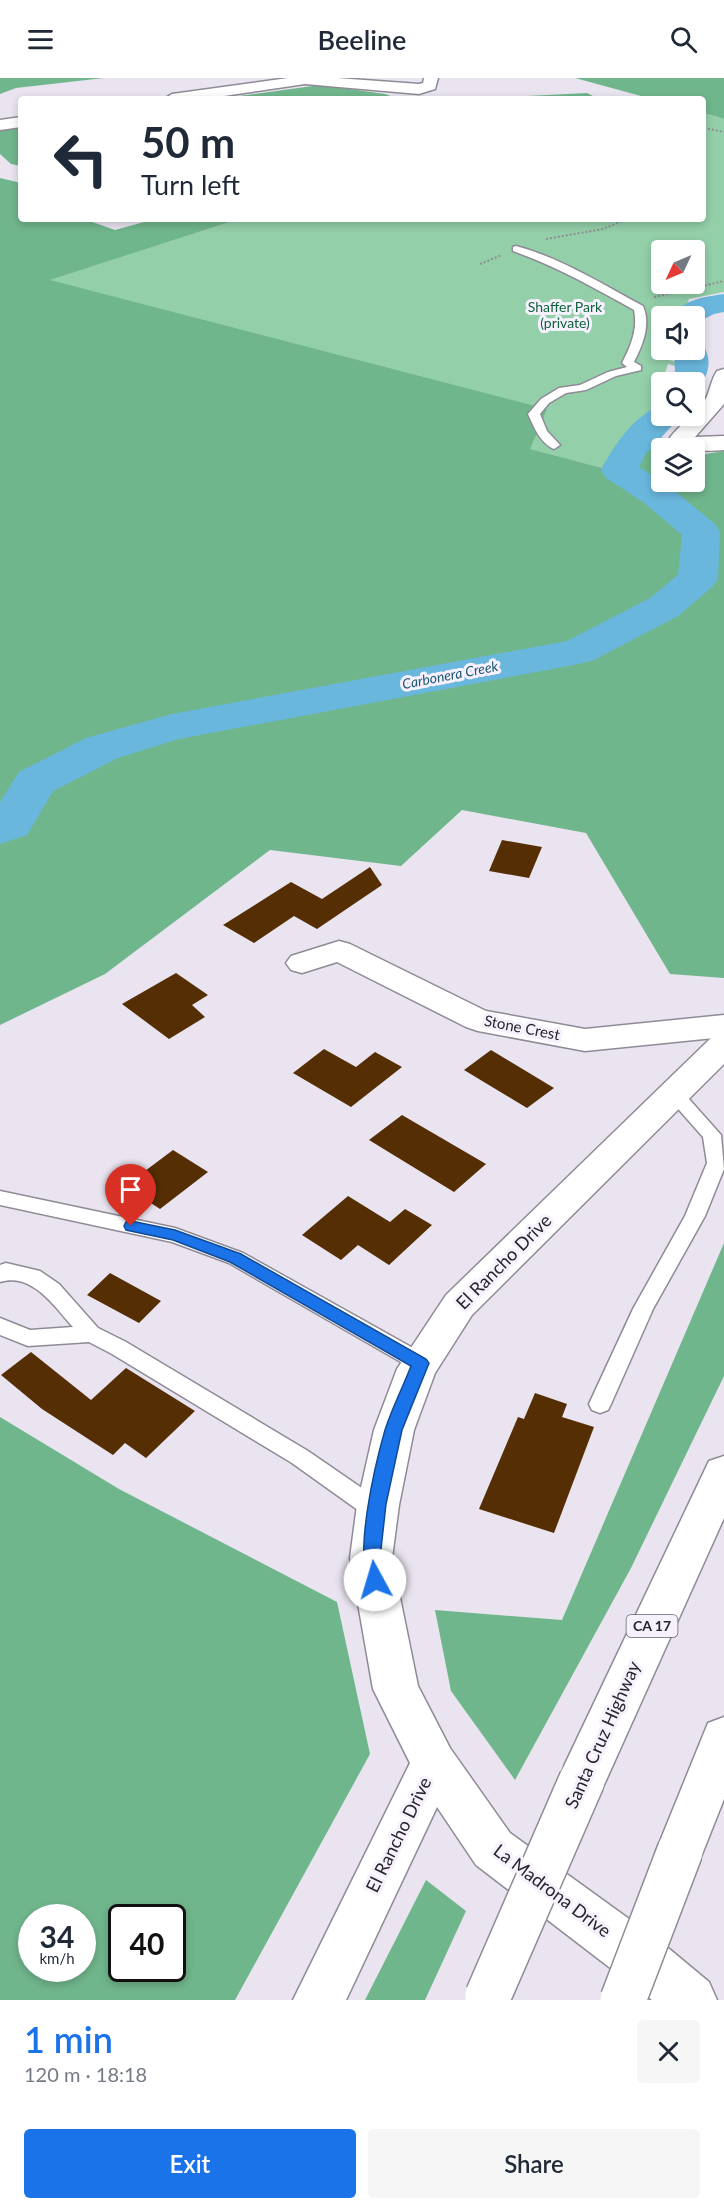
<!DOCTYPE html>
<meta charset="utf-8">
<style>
body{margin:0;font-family:Lato,sans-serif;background:#f6f6f7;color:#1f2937;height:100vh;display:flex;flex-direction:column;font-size:22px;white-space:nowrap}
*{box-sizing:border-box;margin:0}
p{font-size:20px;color:#747a83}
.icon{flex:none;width:33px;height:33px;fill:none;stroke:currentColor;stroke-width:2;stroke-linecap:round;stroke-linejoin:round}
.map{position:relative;height:1922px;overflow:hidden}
.details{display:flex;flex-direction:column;background:#fff;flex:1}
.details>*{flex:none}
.guide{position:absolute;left:18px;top:18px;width:688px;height:126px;border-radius:6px;box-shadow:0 3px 9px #0003;background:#fff;color:#1f2937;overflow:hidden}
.needle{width:39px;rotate:226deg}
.buttons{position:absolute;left:651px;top:162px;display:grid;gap:12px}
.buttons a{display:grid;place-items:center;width:54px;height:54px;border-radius:6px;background:#fff;box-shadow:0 3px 9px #0003;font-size:30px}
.speed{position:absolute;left:18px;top:1826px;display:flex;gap:12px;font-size:30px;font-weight:700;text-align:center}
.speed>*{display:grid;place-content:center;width:78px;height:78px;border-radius:50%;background:#fff;box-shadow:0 3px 9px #0003;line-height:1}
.speed small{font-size:15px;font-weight:400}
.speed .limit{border:3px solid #111;border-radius:9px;background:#fff;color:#111}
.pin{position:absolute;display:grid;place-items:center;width:51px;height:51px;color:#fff;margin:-62px -26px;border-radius:50% 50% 50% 0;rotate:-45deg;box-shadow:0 0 6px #0007}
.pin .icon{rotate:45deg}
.me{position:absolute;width:66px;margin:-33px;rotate:354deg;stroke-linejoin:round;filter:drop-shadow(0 0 4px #0008)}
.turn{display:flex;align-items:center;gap:21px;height:126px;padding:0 24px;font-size:27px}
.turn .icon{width:78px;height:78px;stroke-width:2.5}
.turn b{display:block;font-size:42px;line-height:51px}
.round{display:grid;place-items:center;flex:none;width:63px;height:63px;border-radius:6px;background:#f6f6f7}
.headline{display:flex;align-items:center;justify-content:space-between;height:102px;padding:0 24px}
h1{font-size:36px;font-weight:600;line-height:45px;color:#1a73e8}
.primary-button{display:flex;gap:12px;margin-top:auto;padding:12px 24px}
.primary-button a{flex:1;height:69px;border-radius:6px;background:#1a73e8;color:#fff;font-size:24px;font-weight:600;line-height:69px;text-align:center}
.primary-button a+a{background:#f6f6f7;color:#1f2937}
header{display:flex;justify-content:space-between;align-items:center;height:78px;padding:0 24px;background:#fff;font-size:27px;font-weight:600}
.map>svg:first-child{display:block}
</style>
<header><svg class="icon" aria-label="menu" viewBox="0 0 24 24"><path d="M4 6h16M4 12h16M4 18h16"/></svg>Beeline<svg class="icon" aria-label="search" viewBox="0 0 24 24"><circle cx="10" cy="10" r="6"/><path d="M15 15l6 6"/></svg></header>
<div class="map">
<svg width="724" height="1922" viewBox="0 0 724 1922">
<rect width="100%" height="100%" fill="#e9e4f0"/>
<path fill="#93cfa9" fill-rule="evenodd" d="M704,35L724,41V214L689,221L683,238H662V272H673L669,282L680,285V289L668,286L633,398L529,371L533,362L523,357L49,202L239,141H704ZM662,172H694V206H662Z"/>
<path fill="#70b68c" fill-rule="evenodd" d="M0,0H104L16,10L0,16Z
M575,0H724V41L704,35V21H652Z
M320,7L385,16L400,21H217Z
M587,15L599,21H467Z
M21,49V88L11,86L0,76V52Z
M0,100L21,105V141H84L115,152L155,141H239L50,202L547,331L530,371L633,398L647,354L690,370H662V404H694L695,372L705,376L724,373V900L670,896L586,755L462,732L401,788L270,772L105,896L0,947Z
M724,1165V1298L631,1490L515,1702L451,1613L435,1532L562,1542Z
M0,1339L119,1411L337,1524L370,1676L235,1922H0ZM32,1839H82V1890H32ZM122,1839H172V1890H122Z
M426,1802L466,1833L425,1922H365Z"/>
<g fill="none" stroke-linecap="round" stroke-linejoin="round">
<path fill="#6ab7de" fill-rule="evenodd" d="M724,216V234L714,236L694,246V238H672C684,221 705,219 724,216Z
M694,263L702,265C713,282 709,296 698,311L694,312V304H669L675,294L674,272H694Z
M662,328V338H681L645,377L639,389L669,408L715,446L720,454L718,501L712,509L678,538L594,582L579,586L179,661L118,680L53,713L27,757L0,766V724L19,694L86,660L172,636L567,563L650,520L678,497L682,457L643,424L606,400L601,392C612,370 636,334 662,328Z"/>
</g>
<path fill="#552e04" d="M502,762L542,769L529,800L489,793Z
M370,789L382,807L317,851L294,838L254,865L223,847L291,804L322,821Z
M176,895L208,917L192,927L205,939L169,961L122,926Z
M324,971L356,989L375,974L402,989L351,1029L293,995Z
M491,972L554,1010L527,1030L464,992Z
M402,1037L486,1086L454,1114L369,1062Z
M173,1072L208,1094L160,1131L125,1108Z
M348,1118L390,1144L405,1131L432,1147L389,1187L358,1167L341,1182L302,1157Z
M110,1195L161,1223L139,1245L87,1217Z
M31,1274L91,1322L126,1290L195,1333L146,1380L125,1365L113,1377L42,1331L1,1297Z
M535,1315L567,1326L562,1339L594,1349L554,1455L479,1431L518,1339L524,1341Z"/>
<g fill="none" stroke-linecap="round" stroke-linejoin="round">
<g stroke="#8f8b96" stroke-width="3">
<path id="service" d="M516,168C561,180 602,206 643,228C651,247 643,266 634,284L641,288V292L616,298L586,312L566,315L549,325L540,336L547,353L560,367L554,371C540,365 534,349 528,336L541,321L559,310L580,307L608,294L627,289L622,285C631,268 638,251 634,232C595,210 555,188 513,173V169Z
M674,1010L681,1012L721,1057L724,1091L705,1138L653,1231L611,1326L608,1332L600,1335L592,1332L589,1326L633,1231L685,1138L707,1085L703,1059L665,1016L667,1012Z
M0,1113L175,1150L243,1175L429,1279L432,1285L429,1291L421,1293L413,1291L229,1185L172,1164L0,1127Z
M6,1185L40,1193L59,1206L98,1250L126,1264L308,1373L385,1426L388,1433L385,1440L377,1443L369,1440L292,1385L112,1276L89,1264L28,1268L0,1257V1240L30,1252L73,1249C54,1228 32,1194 0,1204V1187Z"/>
</g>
<g stroke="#8f8b96" stroke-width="3">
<path id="minor" d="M288,0H337L419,6L423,5L424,0H438L435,11L419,16L305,6L204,21H164L172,16Z
M21,39V49L0,52V42Z
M724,291V326L695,359L724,358V372C708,373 679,375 669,361C678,348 692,339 702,327C710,317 710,303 717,293Z
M339,863L350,866L486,933L585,951L724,937V959L585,973L478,953L466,949L337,884L302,895L291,892L286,885L291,878Z"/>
</g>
<g stroke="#8f8b96" stroke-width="3">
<path id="tertiary" d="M724,956V986L472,1237L435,1295L414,1352L399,1427L392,1480L418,1608L450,1670L510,1755L661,1864L709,1904L717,1922H652L476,1787L437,1729L346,1922H293L410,1685L373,1611L350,1480L357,1427L374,1352L397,1291L446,1217L712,959Z"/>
</g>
<g stroke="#8f8b96" stroke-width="3">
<path id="motorway" d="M724,1378V1440L599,1718L582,1724L565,1718L559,1702L565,1686L709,1383Z
M724,1639V1721L697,1789L680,1796L663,1789L656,1773L708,1645Z"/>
</g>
<path stroke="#908c95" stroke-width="2" stroke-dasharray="2 2" stroke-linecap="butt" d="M704,50L724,54
M546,161L603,151L627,141
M480,186L502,177
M654,219L724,203"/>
<use href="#service" fill="#fff" fill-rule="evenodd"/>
<use href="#minor" fill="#fff" fill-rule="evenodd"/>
<use href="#tertiary" fill="#fff" fill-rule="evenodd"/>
<use href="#motorway" fill="#fff" fill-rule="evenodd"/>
<g stroke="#8f8b96" stroke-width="48" stroke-linecap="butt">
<path id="motorway-bridge" d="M488,1918L582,1702
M623,1922L680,1773"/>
</g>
<use href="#motorway-bridge" stroke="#fff" stroke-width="45"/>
</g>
<path fill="#1a73e8" stroke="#114b97" stroke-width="1.5" d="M131,1143L175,1152L241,1176L426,1281L429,1285L402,1352L386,1426L380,1480L384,1502L382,1507L375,1510L369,1507C354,1475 375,1387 385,1352C392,1330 403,1309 411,1288L230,1184L173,1162L126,1152L124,1148L126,1144Z"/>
<g text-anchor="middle" stroke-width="6" stroke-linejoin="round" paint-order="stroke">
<g font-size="14" fill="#10633b" stroke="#f6f1fd">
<text x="565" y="234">Shaffer Park<tspan x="565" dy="16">(private)</tspan></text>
</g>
<g font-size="14" font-style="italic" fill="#1c5873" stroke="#f6f1fd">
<text transform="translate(450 597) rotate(-11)" y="5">Carbonera Creek</text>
</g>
<rect fill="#f6f1fd" stroke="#656269" stroke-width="1.5" x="626.5" y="1537" width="51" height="22" rx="4.5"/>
<g font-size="14" font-weight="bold" fill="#27252a">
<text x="652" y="1553">CA 17</text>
</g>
<g font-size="15" fill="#27252a" stroke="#f6f1fd">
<text transform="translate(522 950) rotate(11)" y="5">Stone Crest</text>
</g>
<g font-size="18" fill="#27252a" stroke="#f6f1fd">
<text transform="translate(504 1184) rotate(-45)" y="6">El Rancho Drive</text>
<text transform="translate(603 1657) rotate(-66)" y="6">Santa Cruz Highway</text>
<text transform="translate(399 1757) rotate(-64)" y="6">El Rancho Drive</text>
<text transform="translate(552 1813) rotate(37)" y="6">La Madrona Drive</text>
</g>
</g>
</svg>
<div class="buttons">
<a><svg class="needle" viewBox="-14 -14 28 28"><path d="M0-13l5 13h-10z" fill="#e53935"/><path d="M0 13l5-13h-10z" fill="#747a83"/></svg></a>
<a><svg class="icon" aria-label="sound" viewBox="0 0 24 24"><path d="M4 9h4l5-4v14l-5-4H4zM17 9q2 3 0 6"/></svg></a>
<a><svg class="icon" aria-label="search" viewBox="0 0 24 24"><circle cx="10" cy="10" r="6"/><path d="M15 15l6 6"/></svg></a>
<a><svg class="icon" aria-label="layers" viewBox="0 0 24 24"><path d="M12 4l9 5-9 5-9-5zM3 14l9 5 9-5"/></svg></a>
</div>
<div class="speed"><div>34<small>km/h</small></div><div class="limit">40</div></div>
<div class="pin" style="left:131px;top:1148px;background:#d93025"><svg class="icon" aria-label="arrive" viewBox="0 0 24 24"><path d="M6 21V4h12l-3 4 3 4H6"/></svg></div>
<svg class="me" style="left:375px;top:1502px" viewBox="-20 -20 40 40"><circle r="19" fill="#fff"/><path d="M0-13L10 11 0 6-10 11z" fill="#1a73e8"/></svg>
<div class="guide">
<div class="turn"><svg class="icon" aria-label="left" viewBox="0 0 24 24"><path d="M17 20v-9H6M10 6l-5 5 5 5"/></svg><div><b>50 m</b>Turn left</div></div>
</div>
</div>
<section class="details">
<div class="headline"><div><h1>1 min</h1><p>120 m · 18:18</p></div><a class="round"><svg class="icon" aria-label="close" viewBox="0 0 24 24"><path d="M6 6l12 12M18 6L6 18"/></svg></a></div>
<div class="primary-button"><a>Exit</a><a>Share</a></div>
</section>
